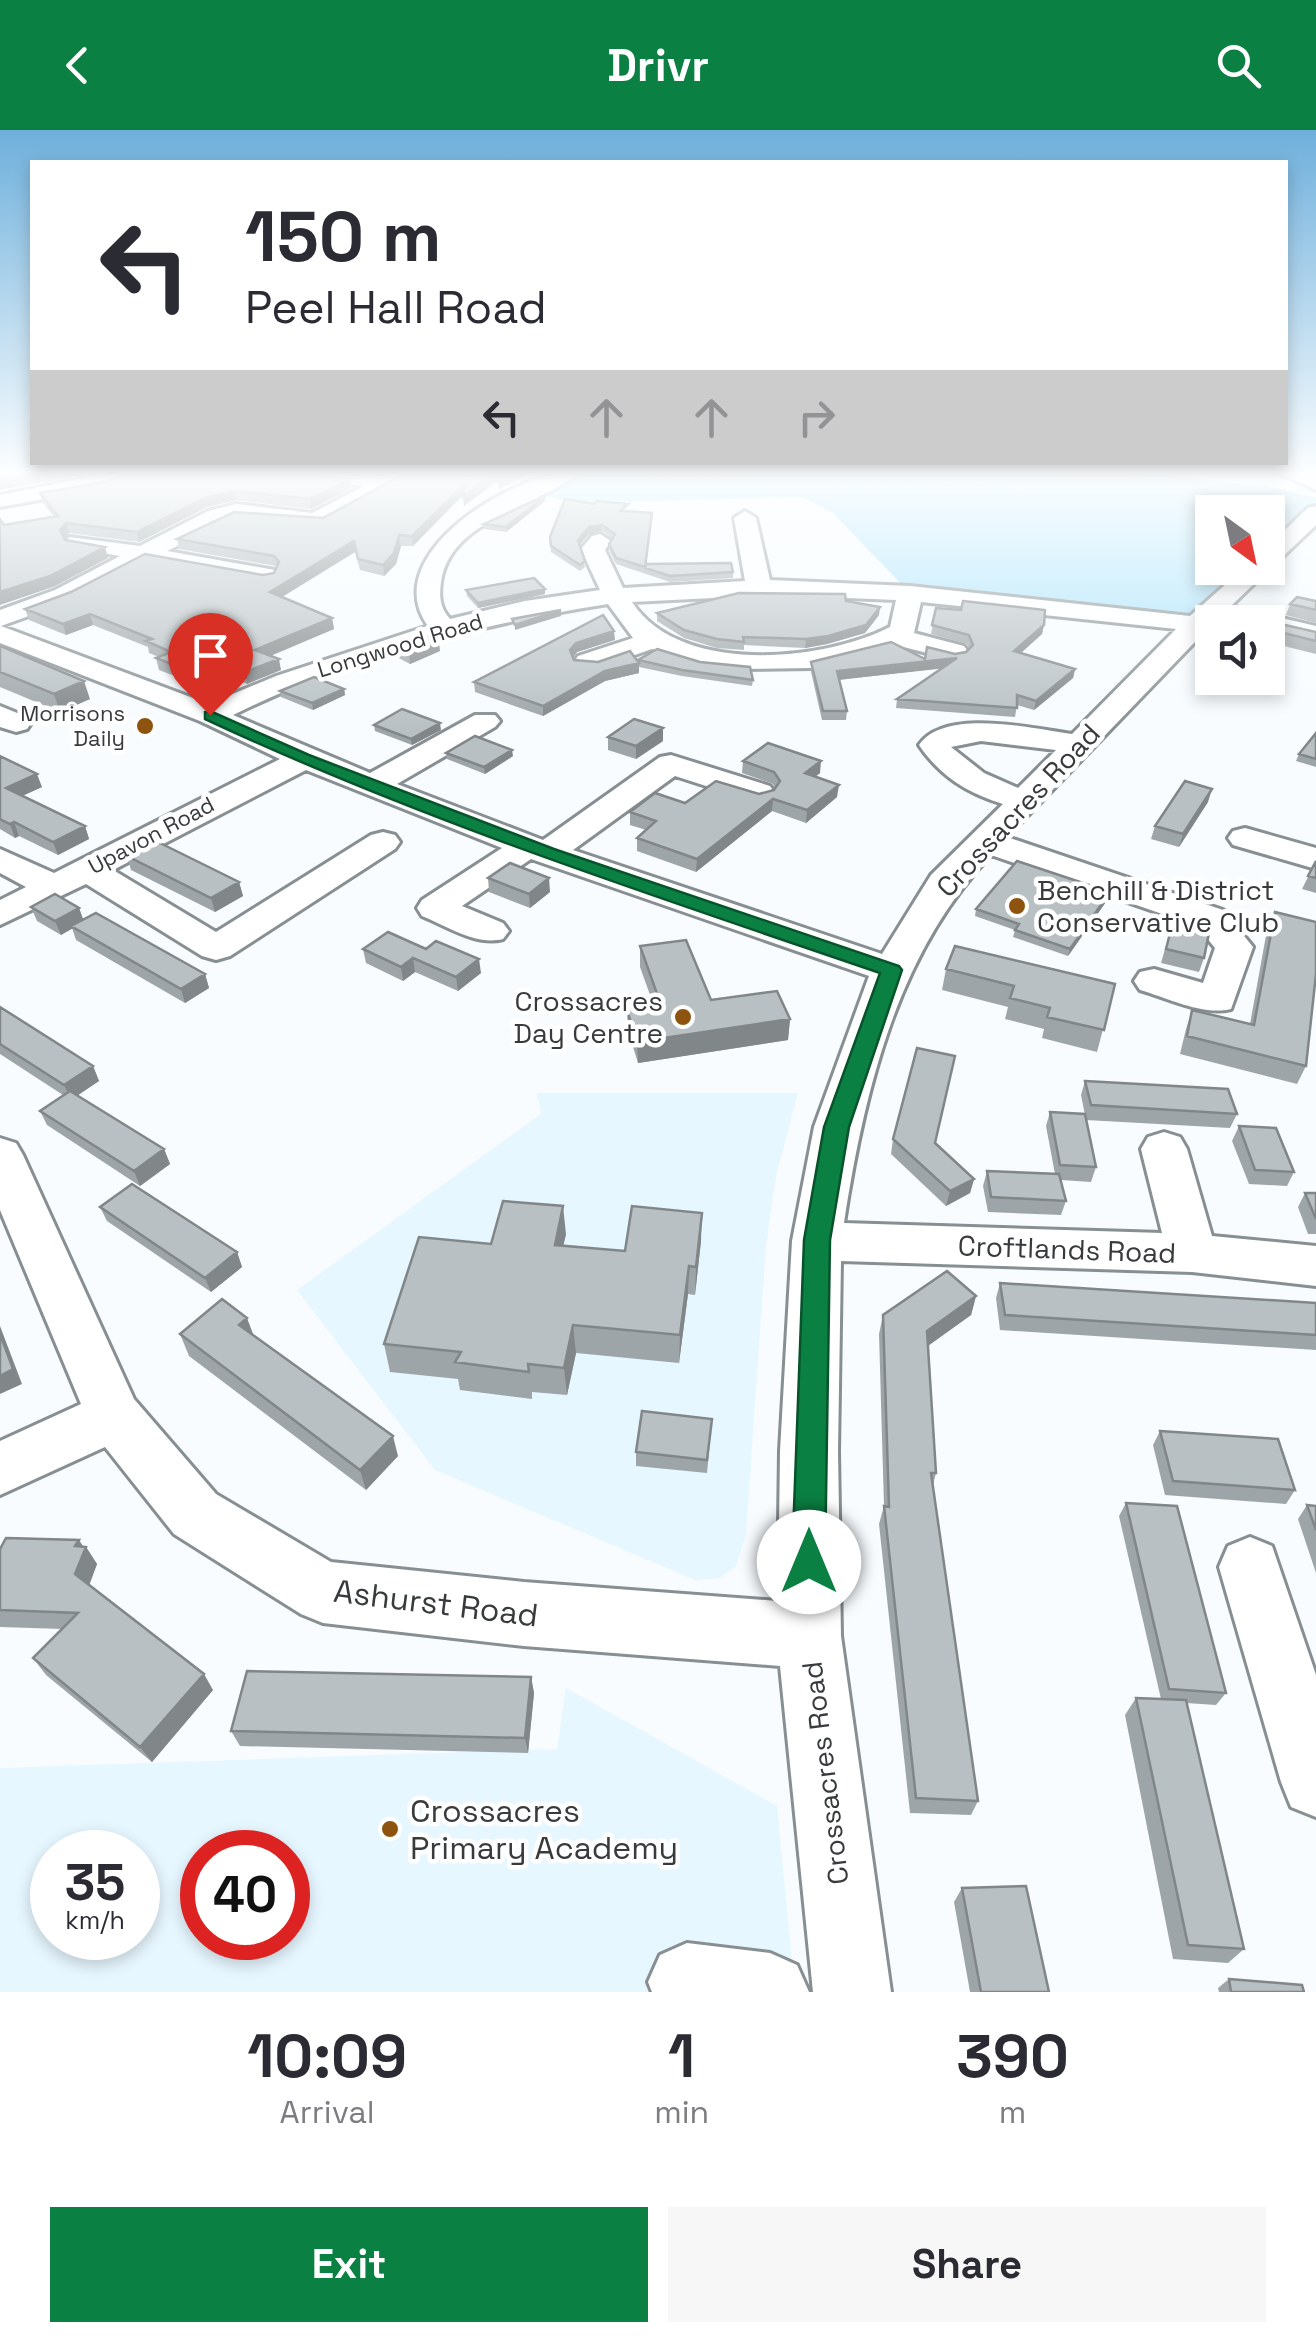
<!DOCTYPE html>
<style>
body{margin:0;font-family:"Space Grotesk",sans-serif;background:#f7f7f7;color:#2b2b33;height:100vh;display:flex;flex-direction:column;font-size:38px;white-space:nowrap}
*{box-sizing:border-box;margin:0}
p{font-size:32px;color:#7c7c81}
.icon{flex:none;width:55px;height:55px;fill:none;stroke:currentColor;stroke-width:2;stroke-linecap:round;stroke-linejoin:round}
.map{position:relative;height:1862px;overflow:hidden}
.panel{display:flex;flex-direction:column;background:#fff;flex:1}
.panel>*{flex:none}
.hud{position:absolute;left:30px;top:30px;width:1258px;height:305px;border-radius:0px;box-shadow:0 5px 15px #0003;background:#fff;color:#2b2b33;overflow:hidden}
.needle{width:65px;rotate:147deg}
.fabs{position:absolute;left:1195px;top:365px;display:grid;gap:20px}
.fabs a{display:grid;place-items:center;width:90px;height:90px;border-radius:0px;background:#fff;box-shadow:0 5px 15px #0003;font-size:50px}
.speed{position:absolute;left:30px;top:1700px;display:flex;gap:20px;font-size:50px;font-weight:700;text-align:center}
.speed>*{display:grid;place-content:center;width:130px;height:130px;border-radius:50%;background:#fff;box-shadow:0 5px 15px #0003;line-height:1}
.speed small{font-size:25px;font-weight:400}
.speed .limit{border:15px solid #d22;background:#fff;color:#111}
.pin{position:absolute;display:grid;place-items:center;width:85px;height:85px;color:#fff;margin:-102px -42px;border-radius:50% 50% 50% 0;rotate:-45deg;box-shadow:0 0 10px #0007}
.pin .icon{rotate:45deg}
.me{position:absolute;width:110px;margin:-55px;rotate:0deg;stroke-linejoin:round;filter:drop-shadow(0 0 8px #0008)}
.turn{display:flex;align-items:center;gap:35px;height:210px;padding:0 50px;font-size:45px}
.turn .icon{width:130px;height:130px;stroke-width:2.5}
.turn b{display:block;font-size:70px;line-height:85px}
.lanes{display:flex;align-items:center;height:95px;padding:0 50px;background:#0003;justify-content:center;gap:50px;direction:ltr}
.lanes .off{opacity:.35}
.eta{display:flex;justify-content:space-evenly;align-items:center;height:170px;text-align:center}
.eta b{font-size:60px;font-weight:800;line-height:70px}
.button{display:flex;gap:20px;margin-top:auto;padding:20px 50px}
.button a{flex:1;height:115px;border-radius:0px;background:#0b8043;color:#fff;font-size:40px;font-weight:800;line-height:115px;text-align:center}
.button a+a{background:#f7f7f7;color:#2b2b33}
header{display:flex;justify-content:space-between;align-items:center;height:130px;padding:0 50px;background:#0b8043;color:#fff;font-size:45px;font-weight:800}
.map>svg:first-child{display:block}
</style>
<header><svg class="icon" aria-label="back" viewBox="0 0 24 24"><path d="M15 5l-7 7 7 7"/></svg>Drivr<svg class="icon" aria-label="search" viewBox="0 0 24 24"><circle cx="10" cy="10" r="6"/><path d="M15 15l6 6"/></svg></header>
<div class="map">
<svg width="1316" height="1862" viewBox="0 0 1316 1862">
<rect width="100%" height="100%" fill="#f8fcff"/>
<path fill="#e7f7ff" fill-rule="evenodd" d="M537,963H798L776,1046L766,1116L746,1404L736,1436L720,1448L695,1450L435,1340L297,1160L541,984Z
M566,1558L777,1676L795,1862H0V1638L557,1619ZM52,1722H138V1808H52ZM202,1722H288V1808H202Z"/>
<path fill="#a6e1fa" d="M575,341H1128L1270,357L1316,368V378L1268,422V382H1212V438H1253L1196,494L910,463L833,383L802,367L569,373L541,364L542,358Z"/>
<g fill="none" stroke-linecap="round" stroke-linejoin="round">
<g stroke="#878f92" stroke-width="6">
<path id="minor" d="M120,341H150L106,358L0,377V365Z
M284,341H339L383,346L394,341H419L323,395L236,388L167,421L275,440L278,445L275,450L266,452L147,431L73,470L1,496L209,574L276,546L428,496C375,423 520,339 580,341C545,376 450,387 441,452C439,467 440,478 450,489L525,471L600,460L581,419L592,406L600,404L611,411L605,420L623,458L745,451L734,388L745,381L756,388L770,450L910,456L1190,486L1244,438L1268,436L1265,443L1231,476L1316,496V512L1268,500V492L1218,488L1007,707L1223,780L1253,817L1231,879C1203,886 1168,868 1140,860L1134,851L1140,842L1154,839L1203,853L1215,818L1197,796L991,725C897,823 864,962 844,1093L1162,1103L1141,1019L1148,1007L1164,1002L1180,1007L1187,1019L1212,1106L1316,1116V1156L1192,1142L841,1131L838,1321L841,1506L891,1862H813L780,1536L524,1516L323,1493L301,1484L174,1404L105,1317L0,1365V1311L81,1274L0,1080V1008L16,1013L23,1025L134,1269L216,1364L331,1432L524,1452L778,1471L780,1321L792,1111L814,997L869,846L531,729L462,776L503,793L509,801L503,809C476,816 447,796 422,786L417,778L422,770L502,718L306,640L113,740L216,802L371,705L383,702L395,705L400,712L395,719L230,826L216,830L202,826L86,754L0,795V770L26,757L0,743V719L54,743L280,629L200,591L0,513V480L55,460L120,426L69,417L66,412L69,407L140,416L208,381L236,374L312,383L364,356L294,347ZM776,465L896,470L890,497C822,532 679,545 632,472ZM921,472L1176,499L1072,604C1033,599 945,577 919,615C940,646 967,663 1003,674L931,745L882,824L573,720L675,646L759,673L770,670L775,663L770,656L671,625L660,627L543,710L397,654L495,597L500,591L495,585H475L370,643L233,585C350,527 480,494 608,474L633,508L578,526L574,532L578,538H598L652,519L700,534L736,539L811,538L856,529L896,515L954,530L964,528L968,522L964,516L914,503ZM981,611L1056,620L1018,658L984,643L951,617Z
M1276,341H1303L1316,346V360Z
M1316,376V395L1276,433L1268,435V416L1308,378Z
M0,576L27,587L31,593L27,599L16,602L0,597Z
M1245,698L1316,718V739L1233,715L1228,708L1233,701Z
M1250,1407L1272,1416L1316,1545V1687L1291,1677L1281,1652L1219,1437L1228,1416Z
M687,1813L770,1823L797,1835L809,1862H652L648,1852L660,1825Z"/>
</g>
<path stroke="#bbbfc1" stroke-width="2.5" stroke-dasharray="2.5 2.5" stroke-linecap="butt" d="M603,341L680,348L864,354L982,356L1087,348L1213,353"/>
<use href="#minor" fill="#fff" fill-rule="evenodd"/>
</g>
<path fill="#9ea5a8" d="M536,341L499,359L498,351L464,376L463,365L413,416H401L396,434L384,446L360,440L355,422L282,467L332,488L334,499L271,526L281,540L247,554L229,547L206,558L159,540L156,528L159,527L149,523L148,517L93,495L66,505L29,490L25,479L274,443L276,436L179,419L177,409L323,388Z
M352,358L311,379L236,370L207,377L139,412L69,403L64,409L65,410L108,428L53,457L4,395L54,387L43,373L40,363Z
M545,366V371L506,402L484,399V394Z
M628,380L627,382L646,434L733,442V448L670,452L616,434L609,420V414L612,408L602,401L589,404L579,415L585,437L580,441L551,422L550,407Z
M466,460L545,464L478,478L467,466Z
M846,471L879,485L865,503L827,514L805,518L744,515V520L717,518L684,508L657,491V483Z
M1316,471V493L1286,485L1290,474Z
M936,478L1044,495L1042,504L1020,523L1075,539L1073,548L1034,580L1017,575L1015,587L896,578L897,569L941,538L839,550L847,581L846,590H822L811,542V532L925,529L966,522L969,519L967,514L931,504Z
M1268,497L1316,502V524L1268,512Z
M615,510L577,522L573,527L574,530L598,532L638,530L753,550L752,556L682,546L639,537V543L605,551L543,586L475,562L474,552Z
M0,516L90,569L60,582L0,557Z
M393,516L440,521L410,534L395,526Z
M344,559L345,565L313,580L281,567L280,561Z
M374,595L441,600L412,615L375,601Z
M663,598V611L636,629L608,620V607Z
M1316,603V637L1296,631L1299,624Z
M446,623L513,626L485,644L447,629Z
M0,626L42,657L22,666L85,696L89,709L58,725L19,706L15,708L0,699Z
M743,631L820,643L815,647L837,667L806,693L772,681L696,742L637,721V708L646,700L630,695V682L759,664L774,660L775,658L773,654L742,643Z
M1208,672L1179,717L1151,709L1155,696Z
M127,726L239,752L243,766L215,782L131,740Z
M1316,731V763L1302,759Z
M488,748L550,762L530,778L489,762Z
M1108,769L1068,826L1013,807L1015,800L975,786L976,779Z
M31,777L79,778L83,789L205,844L209,858L185,873L76,810L72,798L61,805L37,791Z
M1275,782L1306,936L1297,954L1180,924L1186,899L1192,880L1250,894L1267,800Z
M1175,784L1204,828L1199,842L1161,833Z
M640,816L711,870L790,889L788,910L638,933L628,901L627,880L654,876L640,837Z
M363,819H426L481,843L458,861L415,842L403,851L366,833Z
M946,839L1115,854L1097,922L1042,908L1044,899L1005,889L1008,877L942,860Z
M0,877L93,936L99,951L77,965L164,1019L170,1034L140,1056L47,995L40,981L63,965L0,924Z
M1085,951L1237,984L1230,998L1086,990L1081,965Z
M1050,982L1096,1037L1091,1052L1061,1050L1066,1071L1061,1085L988,1082L983,1056L987,1041L1055,1044L1046,996Z
M1239,996L1294,1042L1287,1056L1249,1054L1232,1011Z
M893,1009L935,1013L974,1049L970,1063L946,1076L891,1024Z
M1305,1063H1316V1104H1308L1298,1077Z
M100,1077L237,1122L242,1137L211,1162L107,1091Z
M566,1104L563,1116L625,1121L701,1111L695,1165L688,1164L679,1233L576,1223L567,1265L532,1262V1269L460,1260L458,1249L390,1242L384,1214L491,1114Z
M1000,1153L1316,1173V1220L1000,1200L996,1168Z
M976,1166L971,1185L928,1216L936,1343L933,1355L978,1671L971,1685L910,1683L879,1394L884,1376L879,1204L883,1185Z
M180,1204L398,1326L366,1360L189,1226Z
M712,1289L707,1343L636,1336V1322Z
M1160,1301L1295,1360L1286,1374L1165,1365L1153,1315Z
M1126,1373L1226,1563L1216,1575L1186,1573L1244,1819L1228,1833L1173,1829L1125,1585L1136,1568L1161,1569L1119,1386Z
M1307,1375L1316,1376V1443L1298,1389Z
M86,1417L97,1434L89,1455L213,1560L152,1632L46,1545L33,1528L63,1499L0,1497V1419Z
M531,1547L534,1563L528,1623L240,1616L231,1601Z
M962,1758L1049,1862H970L954,1772Z
M1229,1849L1304,1862H1219L1218,1858Z"/>
<path fill="#818688" d="M48,341H101L0,360V350Z
M498,341H536L499,359L498,351L464,376L463,366Z
M350,349L352,358L311,379L310,369Z
M466,353V362L413,416L412,406Z
M234,361L236,370L207,377L139,412L137,402L205,368Z
M545,366V371L506,402V397Z
M66,393L69,403L63,410L60,400Z
M602,395V401L589,404L578,417V410L589,397Z
M399,405L401,416L396,434L384,446L383,435Z
M354,411L355,422L272,473L270,462Z
M105,417L108,428L53,457L0,475V462Z
M545,459V464L478,478V473Z
M880,477L879,485L865,503L827,514L805,518L806,509Z
M561,480V486L515,500V495Z
M90,484L93,495L66,505L63,494Z
M332,488L334,499L257,531L255,520Z
M1044,495L1042,504L1012,531L1014,521Z
M614,501L615,510L577,522L571,530L570,520L576,513Z
M439,512L440,521L410,534L409,524Z
M957,528L956,537L836,550L837,541Z
M279,529L281,540L247,554L245,542Z
M639,533V543L605,551L543,586V576L605,541Z
M227,535L229,547L206,558L203,546Z
M1075,539L1073,548L1034,580L1036,571Z
M84,551L90,569L60,582L54,564Z
M344,559L345,565L313,580L312,573Z
M440,593L441,600L412,615L411,609Z
M663,598V611L636,629V616Z
M512,620L513,626L485,644L484,637Z
M821,631L820,643L804,655L805,643Z
M37,644L42,657L11,671L6,658Z
M839,655L837,667L806,693L807,680Z
M1212,659L1208,672L1179,717L1183,704Z
M773,669L772,681L696,742L697,729Z
M14,692L19,706L15,708L10,694Z
M85,696L89,709L58,725L53,712Z
M549,748L550,762L530,778L529,764Z
M239,752L243,766L215,782L211,768Z
M1110,762L1108,769L1068,826L1070,819Z
M79,778L84,792L61,805L55,791Z
M413,828L415,842L403,851L401,837Z
M479,829L481,843L458,861L456,847Z
M205,844L209,858L185,873L181,859Z
M790,889L788,910L638,933L637,912Z
M93,936L99,951L71,970L64,955Z
M164,1019L170,1034L140,1056L134,1041Z
M974,1049L970,1063L946,1076L950,1061Z
M563,1076L566,1104L557,1143L555,1115Z
M702,1083L701,1111L695,1165L696,1137Z
M237,1122L242,1137L211,1162L205,1148Z
M689,1136L688,1164L679,1233L680,1205Z
M976,1166L971,1185L922,1220L927,1201Z
M247,1188L255,1209L239,1195Z
M573,1195L576,1223L567,1265L564,1238Z
M0,1196L22,1254L0,1264Z
M393,1306L398,1326L366,1360L360,1340Z
M79,1410L85,1419L86,1417L97,1434L87,1461L75,1444V1416Z
M204,1544L213,1560L152,1632L140,1617Z
M531,1547L534,1563L528,1623L525,1608Z"/>
<path fill="#b8c0c3" stroke="#818688" stroke-width="2.5" d="M0,341H48L0,350Z
M134,341H291L350,349L310,369L234,361L205,368L137,402L66,393L60,400L65,410L105,417L50,446L0,462V389L4,395L58,386L40,363L105,352Z
M409,341H498L463,366L466,353L412,406L399,405L394,423L383,435L358,429L354,411L270,462L332,488L255,520L279,529L245,542L227,535L203,546L156,528L171,522L146,511L152,509L90,484L63,494L25,479L71,462L145,424L263,445L274,443L279,432L274,426L177,409L234,382L323,388Z
M502,341H516L498,349Z
M545,366L506,397L484,394Z
M565,369L594,374L597,371L628,374L621,381L652,383L645,437L616,428L609,414L615,404L602,395L589,397L578,410L585,431L580,435L551,416L550,407Z
M731,433L733,442L670,446L645,438L646,434Z
M534,448L545,459L478,473L466,460Z
M739,463L845,464L846,471L880,477L866,495L828,506L806,509L743,507L744,512L717,509L684,500L657,483Z
M1297,467L1316,471V480L1290,474Z
M963,471L1045,480L1044,495L1014,521L1075,539L1036,571L1017,565V578L897,569L957,528L837,541L847,581H823L811,532L891,512L925,529L927,517L955,524L966,522L973,515L969,505L932,495L936,478L961,480Z
M561,480L515,495L512,489Z
M603,485L614,501L576,513L570,520L574,530L598,532L630,521L639,533L605,541L543,576L474,552Z
M1272,492L1316,502V511L1268,499V497Z
M428,506L439,512L409,524L393,516Z
M0,516L84,551L54,564L0,542Z
M657,519L700,532L750,537L753,550L682,540L638,530Z
M314,547L344,559L312,573L280,561Z
M402,579L440,593L411,609L374,595Z
M634,589L663,598L636,616L608,607Z
M1316,603V629L1299,624Z
M475,606L512,620L484,637L446,623Z
M768,613L821,631L805,643L839,655L807,680L773,669L697,729L637,708L656,691L630,682L655,663L685,673L716,651L759,664L774,660L780,651L774,642L743,631Z
M0,626L37,644L6,658L85,696L53,712L14,692L10,694L0,689Z
M1185,651L1212,659L1183,704L1155,696Z
M156,711L239,752L211,768L127,726Z
M1017,731L1110,762L1070,819L1015,800L1019,794L976,779Z
M1316,731V748L1308,746Z
M510,733L549,748L529,764L488,748Z
M55,764L79,778L55,791L31,777Z
M1275,782L1316,792V844L1306,936L1187,906L1192,880L1254,895Z
M96,783L205,844L181,859L71,796Z
M1175,784L1204,791L1210,798L1204,828L1166,819Z
M388,802L426,819L436,811L479,829L456,847L413,828L401,837L363,819Z
M686,810L711,870L777,861L790,889L637,912L627,880L661,875L640,816Z
M955,816L1115,854L1104,900L1047,887L1050,878L1010,868L1014,856L946,839Z
M0,877L93,936L64,955L0,914Z
M917,918L955,926L935,1013L974,1049L950,1061L893,1009Z
M1085,951L1228,959L1237,984L1091,975Z
M70,961L164,1019L134,1041L40,981Z
M1050,982L1085,984L1096,1037L1060,1035Z
M1239,996L1276,998L1294,1042L1255,1040Z
M987,1041L1059,1044L1066,1071L991,1067Z
M132,1054L237,1122L205,1148L100,1077Z
M1305,1063H1316V1089Z
M503,1071L563,1076L555,1115L625,1121L632,1076L702,1083L696,1137L689,1136L680,1205L573,1195L564,1238L528,1234L529,1242L455,1232L461,1222L384,1214L419,1107L491,1114Z
M947,1141L976,1166L927,1201L936,1343H931L978,1671L916,1668L884,1376L889,1377L883,1185Z
M1000,1153L1316,1173V1205L1005,1185Z
M222,1169L247,1188L239,1195L393,1306L360,1340L180,1204Z
M0,1204L13,1239L0,1246Z
M642,1281L712,1289L707,1330L636,1322Z
M1160,1301L1278,1309L1295,1360L1173,1351Z
M1126,1373L1177,1376L1226,1563L1169,1559Z
M1307,1375L1316,1376V1400Z
M6,1408L79,1410L75,1416L86,1417L75,1444L204,1544L140,1617L33,1528L78,1483L0,1480V1419Z
M247,1541L531,1547L525,1608L231,1601Z
M1136,1568L1186,1570L1244,1819L1188,1815Z
M1026,1756L1049,1862H981L962,1758Z
M1229,1849L1302,1855L1304,1862H1231Z"/>
<linearGradient id="sky" x2="0" y2="1"><stop stop-color="#6eafdb"/><stop offset="0.57" stop-color="#fcfeff"/><stop offset="1" stop-color="#fcfeff" stop-opacity="0"/></linearGradient>
<rect width="1316" height="601" fill="url(#sky)"/>
<path fill="#0b8043" stroke="#07532c" stroke-width="2.5" d="M210,581L309,625L554,719L899,836L902,840L849,997L830,1110L825,1432L820,1443L809,1448L797,1443L792,1432L804,1110L824,997L880,843C652,765 423,691 205,589V582Z"/>
<g fill="#8d530f" stroke="#fff" stroke-width="4">
<circle cx="145" cy="596" r="10"/>
<circle cx="1017" cy="776" r="10"/>
<circle cx="683" cy="887" r="10"/>
<circle cx="390" cy="1699" r="10"/>
</g>
<g text-anchor="middle" stroke-width="9" stroke-linejoin="round" paint-order="stroke">
<g font-size="22" fill="#383b3c" stroke="#fff">
<text transform="translate(400 515) rotate(-17)" y="8">Longwood Road</text>
<text transform="translate(151 705) rotate(-28)" y="8">Upavon Road</text>
</g>
<g font-size="22" fill="#383b3c" stroke="#fff" text-anchor="end">
<text x="125" y="591">Morrisons<tspan x="125" dy="25">Daily</tspan></text>
</g>
<g font-size="28" fill="#383b3c" stroke="#fff">
<text transform="translate(1018 680) rotate(-47)" y="10">Crossacres Road</text>
<text transform="translate(1067 1119) rotate(2)" y="10">Croftlands Road</text>
<text transform="translate(825 1643) rotate(-97)" y="10">Crossacres Road</text>
</g>
<g font-size="28" fill="#383b3c" stroke="#fff" text-anchor="start">
<text x="1037" y="770">Benchill &amp; District<tspan x="1037" dy="32">Conservative Club</tspan></text>
<text x="663" y="881" text-anchor="end">Crossacres<tspan x="663" dy="32">Day Centre</tspan></text>
</g>
<g font-size="32" fill="#383b3c" stroke="#fff">
<text transform="translate(436 1473) rotate(7)" y="11">Ashurst Road</text>
</g>
<g font-size="32" fill="#383b3c" stroke="#fff" text-anchor="start">
<text x="410" y="1692">Crossacres<tspan x="410" dy="37">Primary Academy</tspan></text>
</g>
</g>
</svg>
<div class="fabs">
<a><svg class="needle" viewBox="-14 -14 28 28"><path d="M0-13l5 13h-10z" fill="#e53935"/><path d="M0 13l5-13h-10z" fill="#7c7c81"/></svg></a>
<a><svg class="icon" aria-label="sound" viewBox="0 0 24 24"><path d="M4 9h4l5-4v14l-5-4H4zM17 9q2 3 0 6"/></svg></a>
</div>
<div class="speed"><div>35<small>km/h</small></div><div class="limit">40</div></div>
<div class="pin" style="left:210px;top:585px;background:#d93025"><svg class="icon" aria-label="arrive" viewBox="0 0 24 24"><path d="M6 21V4h12l-3 4 3 4H6"/></svg></div>
<svg class="me" style="left:809px;top:1432px" viewBox="-20 -20 40 40"><circle r="19" fill="#fff"/><path d="M0-13L10 11 0 6-10 11z" fill="#0b8043"/></svg>
<div class="hud">
<div class="turn"><svg class="icon" aria-label="left" viewBox="0 0 24 24"><path d="M17 20v-9H6M10 6l-5 5 5 5"/></svg><div><b>150 m</b>Peel Hall Road</div></div>
<div class="lanes"><svg class="icon" aria-label="left" viewBox="0 0 24 24"><path d="M17 20v-9H6M10 6l-5 5 5 5"/></svg><svg class="icon off" aria-label="ahead" viewBox="0 0 24 24"><path d="M12 20V5M6 11l6-6 6 6"/></svg><svg class="icon off" aria-label="ahead" viewBox="0 0 24 24"><path d="M12 20V5M6 11l6-6 6 6"/></svg><svg class="icon off" aria-label="right" viewBox="0 0 24 24"><path d="M7 20v-9h11M14 6l5 5-5 5"/></svg></div>
</div>
</div>
<section class="panel">
<div class="eta">
<div><b>10:09</b><p>Arrival</p></div>
<div><b>1</b><p>min</p></div>
<div><b>390</b><p>m</p></div>
</div>
<div class="button"><a>Exit</a><a>Share</a></div>
</section>
